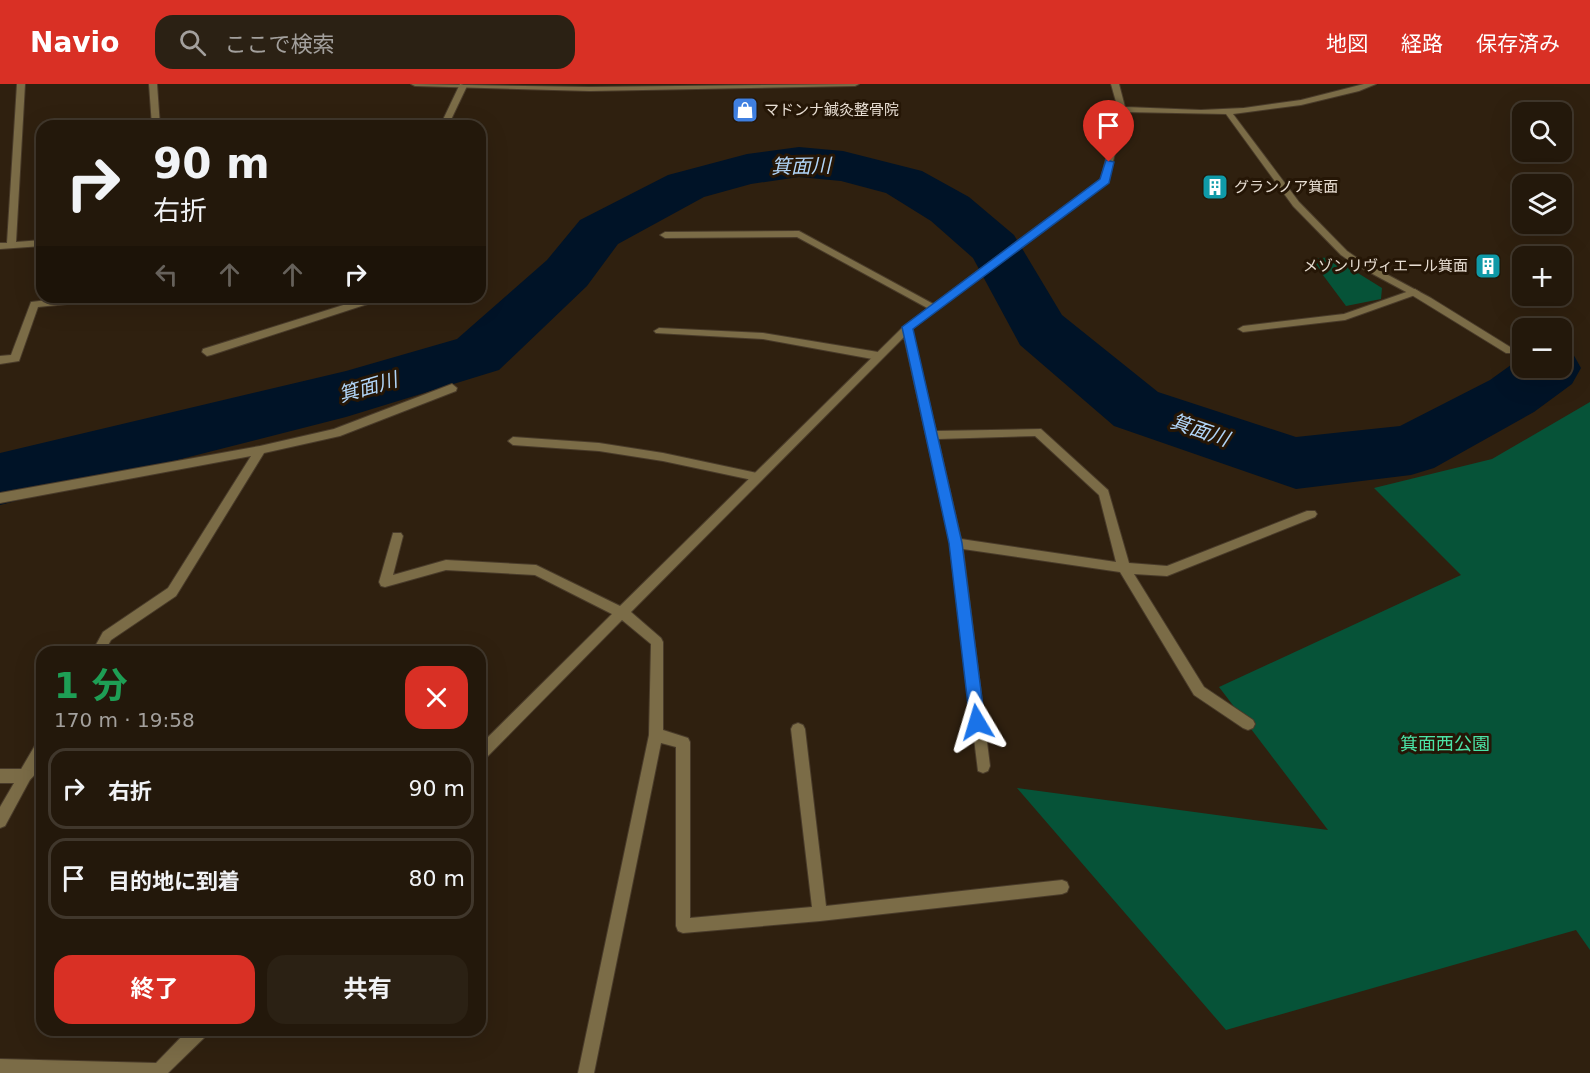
<!DOCTYPE html>
<html lang="ja">
<meta charset="utf-8">
<style>
body{margin:0;font-family:"DejaVu Sans","Noto Sans JP",sans-serif;background:#2b2114;color:#f1f3f6;height:100vh;display:flex;flex-direction:column;font-size:22px;white-space:nowrap}
*{box-sizing:border-box;margin:0}
p{font-size:20px;color:#a3a09d}
.icon{flex:none;width:33px;height:33px;fill:none;stroke:currentColor;stroke-width:2;stroke-linecap:round;stroke-linejoin:round}
.map{position:relative;flex:1;overflow:hidden}
.drawer{position:absolute;left:36px;top:562px;width:450px;height:390px;display:flex;flex-direction:column;background:#23180b;border-radius:18px;box-shadow:0 6px 24px #0002,0 0 0 2px #40372c}
.drawer>*{flex:none}
.top-card{position:absolute;left:36px;top:36px;width:450px;height:183px;border-radius:18px;box-shadow:0 6px 24px #0002,0 0 0 2px #40372c;background:#23180b;color:#f1f3f6;overflow:hidden}
.tools{position:absolute;left:1512px;top:18px;display:grid;gap:12px}
.tools a{display:grid;place-items:center;width:60px;height:60px;border-radius:12px;background:#23180b;box-shadow:0 6px 24px #0002,0 0 0 2px #40372c;font-size:30px}
.pin{position:absolute;display:grid;place-items:center;width:51px;height:51px;color:#fff;margin:-62px -26px;border-radius:50% 50% 50% 0;rotate:-45deg;box-shadow:0 0 6px #0007}
.pin .icon{rotate:45deg}
.me{position:absolute;width:66px;margin:-33px;rotate:353deg;stroke-linejoin:round;filter:drop-shadow(0 0 4px #0008)}
.turn{display:flex;align-items:center;gap:21px;height:126px;padding:0 18px;font-size:27px}
.turn .icon{width:78px;height:78px;stroke-width:2.5}
.turn b{display:block;font-size:42px;line-height:51px}
.lanes{display:flex;align-items:center;height:57px;padding:0 18px;background:#0003;justify-content:center;gap:30px;direction:ltr}
.lanes .off{opacity:.35}
.round{display:grid;place-items:center;flex:none;width:63px;height:63px;border-radius:18px;background:#2b2114}
.head{display:flex;align-items:center;justify-content:space-between;height:102px;padding:0 18px}
h1{font-size:36px;font-weight:700;line-height:45px;color:#1e9e55}
.action{display:flex;gap:12px;margin-top:auto;padding:12px 18px}
.action a{flex:1;height:69px;border-radius:18px;background:#d93025;color:#fff;font-size:24px;font-weight:700;line-height:69px;text-align:center}
.action a+a{background:#2b2114;color:#f1f3f6}
ul{padding:0;list-style:none}
li{display:flex;align-items:center;gap:18px;height:81px;margin:0 12px 9px;padding:0 6px;border:3px solid #40372c;border-radius:18px}
li div{flex:1}
li b{display:block;font-size:22px}
li em{font-style:normal}
header{display:flex;align-items:center;gap:36px;box-sizing:border-box;height:84px;padding:0 30px;background:#d93025;color:#fff}
header strong{font-size:28px}
nav{display:flex;gap:33px;margin-inline-start:auto;font-size:21px}
.search{width:420px;height:54px;background:#2b2114;display:flex;align-items:center;gap:15px;box-sizing:border-box;padding:0 21px;border-radius:18px;color:#a3a09d;font-size:22px}
.map>svg:first-child{display:block}
</style>
<header>
<strong>Navio</strong>
<div class="search"><svg class="icon" aria-label="search" viewBox="0 0 24 24"><circle cx="10" cy="10" r="6"/><path d="M15 15l6 6"/></svg>ここで検索</div>
<nav><a>地図</a><a>経路</a><a>保存済み</a></nav>
</header>
<div class="map">
<svg width="1590" height="989" viewBox="0 0 1590 989">
<rect width="100%" height="100%" fill="#2f200f"/>
<path fill="#065338" d="M1332,173L1382,204L1381,215L1346,222L1311,175Z
M1590,318V866L1576,846L1226,946L1017,704L1328,746L1219,603L1461,491L1374,404L1492,375Z"/>
<g fill="none" stroke-linecap="round" stroke-linejoin="round">
<path fill="#001327" fill-rule="evenodd" d="M799,63L843,67L922,87L969,113L1014,151L1062,231L1158,308L1296,353L1400,342L1490,296L1522,273V284H1562V265L1572,268L1581,284L1572,300L1534,328L1434,384L1411,391L1296,405L1114,342L1020,261L973,174L931,137L886,109L841,97L799,93L751,100L704,113L618,160L587,202L499,286L346,333L0,421V369L346,287L457,255L547,176L580,136L668,91L747,70Z"/>
<g stroke="#493b2a" stroke-width="2">
<path id="service" d="M799,147L937,222L939,224L937,226H931L797,153L665,154L660,151L665,148Z
M1415,205L1420,208L1418,210L1345,236L1243,248L1238,245L1243,242L1344,230Z
M369,213H385L383,215L211,271L207,272L202,268L203,265Z
M659,244L763,249L878,268L883,272L878,276L763,255L656,249L654,247Z
M452,300L457,304L456,307L340,352L264,369L176,512L111,556L104,568H92L103,548L168,504L251,372L0,419V409L260,362L334,345Z
M513,353L599,359L663,369L757,389L763,393L757,397L663,377L599,367L513,361L508,357Z
M42,657C42,671 40,692 25,699L20,697L18,692L20,687L37,658Z"/>
</g>
<g stroke="#493b2a" stroke-width="2">
<path id="minor" d="M17,0H25L16,158L42,156V162L0,165V159H7Z
M149,0H157L160,42H152Z
M460,0L467,2L448,42H440Z
M1111,0H1119L1125,23L1201,26L1244,24L1301,16L1364,0H1376L1359,7L1301,21L1233,30L1299,118L1347,167L1360,176L1431,214L1515,266L1514,269H1506L1410,210L1354,180L1341,171L1293,122L1226,30L1125,28L1108,98L912,245L936,347L1041,345L1108,406L1129,479L1167,482L1307,427H1315L1317,430L1315,433L1167,492L1134,490L1204,603L1253,636L1255,640L1253,644L1248,646L1243,644L1194,611L1120,488L963,465L990,682L988,687L983,689L978,687L950,459L904,253L631,528L661,554L663,558V646L688,654L690,658V834L812,823L791,645L793,641L798,639L803,641L805,645L826,822L1062,796L1067,798L1069,803L1067,808L1062,810L820,837L683,849L678,847L676,842V663L661,659L594,989H578L649,651L651,560L622,536L485,675L480,676V661L612,530L535,491L446,486L385,503L381,502L379,498L393,449H401L403,452L393,491L446,476L536,481L620,522L904,242L1101,95L1118,25ZM1035,352L1099,411L1116,478L961,455L938,355Z
M72,213H111L106,216L38,223L19,277L0,280V272L11,271L31,218Z
M0,685H25L30,687L32,692L5,742L0,744V723L14,699H0Z
M188,946H208L206,952L168,989H0V975L156,979Z"/>
</g>
<g stroke="#493b2a" stroke-width="2">
<path id="tertiary" d="M411,0L590,3L859,0L855,2L590,7L415,2Z"/>
</g>
<use href="#service" fill="#7b6c47" fill-rule="evenodd"/>
<use href="#minor" fill="#7b6c47" fill-rule="evenodd"/>
<use href="#tertiary" fill="#7b6c47" fill-rule="evenodd"/>
</g>
<path fill="#1a73e8" stroke="#114b97" stroke-width="1.5" d="M1106,76L1114,78L1109,99L913,245L962,459L985,638L982,643L977,645L972,643L970,638L949,459L902,243L1100,95Z"/>
<defs>
<g id="shop-square" transform="scale(1.35)"><rect x="-9" y="-9" width="18" height="18" rx="4" fill="#3f7fe0" stroke="#251606"/><path d="M-5-2.5h2.3a2.7 3.5 0 0 1 5.4 0H5L5.5 6h-11ZM-1.5-2.5h3a1.5 2.3 0 0 0-3 0Z" fill="#fff"/></g>
<g id="building-square" transform="scale(1.35)"><rect x="-9" y="-9" width="18" height="18" rx="4" fill="#0f9aa8" stroke="#251606"/><path d="M-4-6H4V6H1V3H-1V6H-4ZM-2.5-4.3h1.7v1.8h-1.7ZM.8-4.3h1.7v1.8H.8ZM-2.5-1h1.7V.8h-1.7ZM.8-1h1.7V.8H.8Z" fill="#fff"/></g>
</defs>
<g fill-rule="evenodd">
<use href="#shop-square" x="745" y="26"/>
<use href="#building-square" x="1215" y="103"/>
<use href="#building-square" x="1488" y="182"/>
</g>
<g text-anchor="middle" stroke-width="6" stroke-linejoin="round" paint-order="stroke">
<g font-size="15" fill="#e8ded3" stroke="#251606" text-anchor="start">
<text x="764" y="31">マドンナ鍼灸整骨院</text>
<text x="1234" y="108">グランノア箕面</text>
<text x="1468" y="187" text-anchor="end">メゾンリヴィエール箕面</text>
</g>
<g font-size="18" fill="#4be3a6" stroke="#251606">
<text x="1445" y="666">箕面西公園</text>
</g>
<g font-size="20" font-style="italic" fill="#b1d5f8" stroke="#251606">
<text transform="translate(801 82) rotate(-1)" y="7">箕面川</text>
<text transform="translate(368 303) rotate(-16)" y="7">箕面川</text>
<text transform="translate(1200 346) rotate(19)" y="7">箕面川</text>
</g>
</g>
</svg>
<div class="tools">
<a><svg class="icon" aria-label="search" viewBox="0 0 24 24"><circle cx="10" cy="10" r="6"/><path d="M15 15l6 6"/></svg></a>
<a><svg class="icon" aria-label="layers" viewBox="0 0 24 24"><path d="M12 4l9 5-9 5-9-5zM3 14l9 5 9-5"/></svg></a>
<a>+</a>
<a>−</a>
</div>
<div class="pin" style="left:1109px;top:78px;background:#d93025"><svg class="icon" aria-label="arrive" viewBox="0 0 24 24"><path d="M6 21V4h12l-3 4 3 4H6"/></svg></div>
<svg class="me" style="left:977px;top:638px" viewBox="-20 -20 40 40"><path d="M0-17L14 15 0 8-14 15z" fill="#1a73e8" stroke="#fff" stroke-width="4"/></svg>
<div class="top-card">
<div class="turn"><svg class="icon" aria-label="right" viewBox="0 0 24 24"><path d="M7 20v-9h11M14 6l5 5-5 5"/></svg><div><b>90 m</b>右折</div></div>
<div class="lanes"><svg class="icon off" aria-label="left" viewBox="0 0 24 24"><path d="M17 20v-9H6M10 6l-5 5 5 5"/></svg><svg class="icon off" aria-label="ahead" viewBox="0 0 24 24"><path d="M12 20V5M6 11l6-6 6 6"/></svg><svg class="icon off" aria-label="ahead" viewBox="0 0 24 24"><path d="M12 20V5M6 11l6-6 6 6"/></svg><svg class="icon" aria-label="right" viewBox="0 0 24 24"><path d="M7 20v-9h11M14 6l5 5-5 5"/></svg></div>
</div>
<section class="drawer">
<div class="head"><div><h1>1 分</h1><p>170 m · 19:58</p></div><a class="round" style="background:#d93025;color:#fff"><svg class="icon" aria-label="close" viewBox="0 0 24 24"><path d="M6 6l12 12M18 6L6 18"/></svg></a></div>
<ul>
<li><svg class="icon" aria-label="right" viewBox="0 0 24 24"><path d="M7 20v-9h11M14 6l5 5-5 5"/></svg><div><b>右折</b></div><em>90 m</em></li>
<li><svg class="icon" aria-label="arrive" viewBox="0 0 24 24"><path d="M6 21V4h12l-3 4 3 4H6"/></svg><div><b>目的地に到着</b></div><em>80 m</em></li>
</ul>
<div class="action"><a>終了</a><a>共有</a></div>
</section>
</div>
